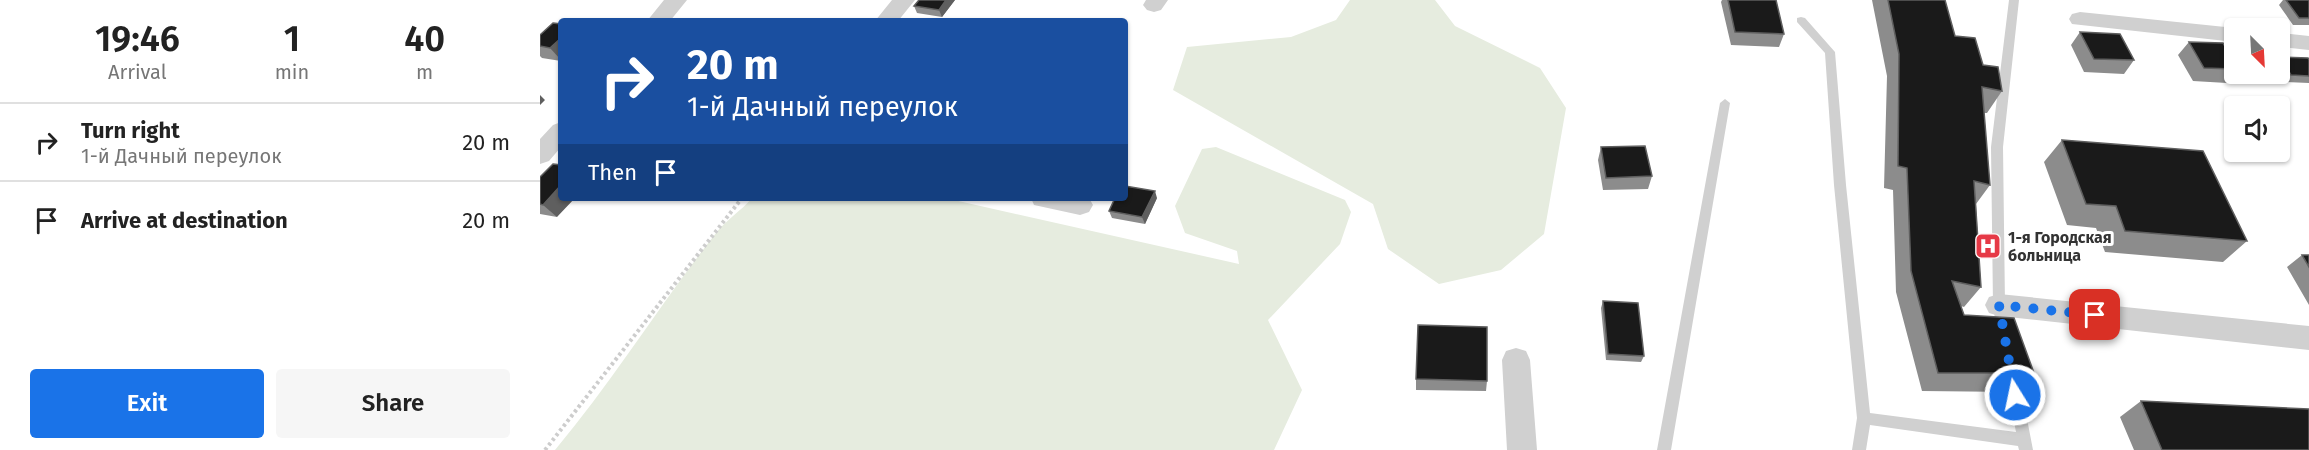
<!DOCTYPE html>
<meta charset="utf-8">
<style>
body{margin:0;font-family:"Fira Sans",sans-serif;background:#f6f6f6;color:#222;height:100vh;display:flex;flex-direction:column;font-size:22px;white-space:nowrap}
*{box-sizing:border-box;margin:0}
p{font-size:20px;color:#767676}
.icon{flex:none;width:33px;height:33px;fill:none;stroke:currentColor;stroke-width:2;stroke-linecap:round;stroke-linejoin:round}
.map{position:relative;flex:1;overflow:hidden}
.panel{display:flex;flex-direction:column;background:#fff;width:540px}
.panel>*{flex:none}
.hud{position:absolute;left:18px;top:18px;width:570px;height:183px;border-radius:6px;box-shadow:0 2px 4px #0004;background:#1a4fa0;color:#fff;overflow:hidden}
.needle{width:39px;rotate:156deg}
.tools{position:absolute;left:1684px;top:18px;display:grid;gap:12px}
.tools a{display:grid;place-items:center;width:66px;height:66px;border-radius:6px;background:#fff;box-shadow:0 2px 4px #0004;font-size:30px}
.pin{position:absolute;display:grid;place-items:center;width:51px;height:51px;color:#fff;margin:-26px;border-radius:12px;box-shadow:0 3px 9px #0006}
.me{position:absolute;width:66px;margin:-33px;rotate:350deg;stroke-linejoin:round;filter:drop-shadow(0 0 4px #0008)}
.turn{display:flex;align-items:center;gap:21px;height:126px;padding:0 30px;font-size:27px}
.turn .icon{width:78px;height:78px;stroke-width:2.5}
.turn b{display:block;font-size:42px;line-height:51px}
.then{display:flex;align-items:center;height:57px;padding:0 30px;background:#0003;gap:12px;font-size:22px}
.eta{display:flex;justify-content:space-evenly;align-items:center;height:102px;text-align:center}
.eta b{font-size:36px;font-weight:600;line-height:42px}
.primary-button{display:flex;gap:12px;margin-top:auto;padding:12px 30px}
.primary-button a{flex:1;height:69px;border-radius:6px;background:#1a73e8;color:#fff;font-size:24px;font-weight:600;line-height:69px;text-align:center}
.primary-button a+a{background:#f6f6f6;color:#222}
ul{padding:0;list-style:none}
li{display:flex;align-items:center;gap:18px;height:78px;padding:0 30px;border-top:2px solid #e0e0e0}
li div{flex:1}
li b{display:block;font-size:22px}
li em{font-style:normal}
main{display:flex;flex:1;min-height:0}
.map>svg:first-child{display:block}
</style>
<main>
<section class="panel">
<div class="eta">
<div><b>19:46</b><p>Arrival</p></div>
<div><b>1</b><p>min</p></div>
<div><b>40</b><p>m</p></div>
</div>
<ul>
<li><svg class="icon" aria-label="right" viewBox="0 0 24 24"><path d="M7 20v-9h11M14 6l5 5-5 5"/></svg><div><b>Turn right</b><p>1-й Дачный переулок</p></div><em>20 m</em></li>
<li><svg class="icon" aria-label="arrive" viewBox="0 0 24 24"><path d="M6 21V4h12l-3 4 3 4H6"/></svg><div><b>Arrive at destination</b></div><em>20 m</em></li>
</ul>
<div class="primary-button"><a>Exit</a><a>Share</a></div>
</section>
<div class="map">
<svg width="1769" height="450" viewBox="0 0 1769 450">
<rect width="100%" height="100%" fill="#fff"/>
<path fill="#e6ecdf" d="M810,0H895L915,26L1000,68L1026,108L1004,234L961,270L899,284L848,249L833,204L633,90L647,47L751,37L796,20Z
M676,147L805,200L811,212L800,244L728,320L762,390L734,450H15C73,381 120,304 176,233C186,220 201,211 212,198H405L699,264L697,251L645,233L635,206L662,149Z"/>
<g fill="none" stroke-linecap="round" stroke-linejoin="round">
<path stroke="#cdcdcd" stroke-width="4" stroke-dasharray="3 3" stroke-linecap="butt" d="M5,450L202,198"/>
<path fill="#d0d0d0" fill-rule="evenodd" d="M1469,0H1479L1463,147L1465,305L1471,333L1469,337L1464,339L1459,337L1457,333L1453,305L1451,147Z
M1261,17L1265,18L1295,52L1306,185L1330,413L1476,432L1465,377L1467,373L1472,371L1477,373L1479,377L1493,450H1479L1478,446L1330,425L1326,450H1312L1317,418L1294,185L1285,53L1257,22V18Z
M1185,99L1190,103L1131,450H1117L1180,103Z"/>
<path fill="#d0d0d0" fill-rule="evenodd" d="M124,0H147L130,21H107Z
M352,0H375L358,21H335Z
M606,0H628L621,10L614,12L607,10L603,5Z
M1540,12L1695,28H1698H1695V42L1532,24L1529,19L1532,14Z
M1740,33L1769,36V50L1740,47Z
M21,122V147L9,161L0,164V139L13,125Z
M491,198H549L553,205L549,212L540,215L494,205Z
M1459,294L1769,326V350L1459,316L1449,313L1445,305L1449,297Z
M976,348L986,351L990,360L997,450H967L962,360L966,351Z"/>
</g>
<path fill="#8c8c8c" d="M379,0H415L402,17L377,13L374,6Z
M1182,0H1236L1244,34L1239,47L1191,45L1181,2Z
M1332,0H1405L1415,36L1443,65L1462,91L1447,113H1444L1450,185L1436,204L1441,287L1424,307L1421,306L1424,315L1494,373L1474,392L1382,391L1356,292L1353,190L1344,188L1347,76Z
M1743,0H1769V25H1753L1739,5Z
M21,24V61L2,58L0,56V35Z
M1540,32L1594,60L1584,74L1544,72L1531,45Z
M1649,42L1695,62V74H1696L1687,83L1653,81L1638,55Z
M1740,57L1769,60V83L1744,82L1739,74H1740Z
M1522,140L1707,241L1683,262L1565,252L1556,228L1527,225L1504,162Z
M1061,147L1112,176L1108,189L1063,190L1058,160Z
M0,177L17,217L0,214Z
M617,198L605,224L572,218L569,211Z
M1762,255H1769V305L1747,267Z
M1063,301L1104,356L1101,362L1066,360L1061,308Z
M876,379L947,381L946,391L876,390Z
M1601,401L1769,450H1594L1580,417Z"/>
<path fill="#5f5f5f" d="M406,0H415L402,17L399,10Z
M21,38V60L10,48Z
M0,95L5,100L0,105Z
M21,185V198H35L17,217L3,205Z
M615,191L617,198L605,224L602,217Z"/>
<path fill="#1a1a1a" stroke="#5f5f5f" stroke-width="1.5" d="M379,0H406L399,10L374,6Z
M1188,0H1236L1244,34L1195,32Z
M1348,0H1405L1415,36L1435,38L1443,65L1458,67L1462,91L1442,87L1450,185L1434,181L1441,287L1412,281L1424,315L1474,318L1494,373H1398L1371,271L1367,168L1358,166L1359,54Z
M1746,0H1769V18H1759Z
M13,23L21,24V38L10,48L0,46V35Z
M1540,32L1580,34L1594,60L1554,59Z
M1649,42L1683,43L1695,62V69L1664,68Z
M1740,57L1768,58L1769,60V76L1751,75Z
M1522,140L1663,151L1707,241L1585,231L1576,206L1546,204Z
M1105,146L1112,176L1066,178L1061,147Z
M13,164L21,165V185L3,205L0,204V177Z
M585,186L615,191L602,217L569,211L575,198H585Z
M1762,255H1769V267Z
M1063,301L1098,303L1104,356L1068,354Z
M878,325L947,327V381L876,379Z
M1601,401L1769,409V450H1622Z"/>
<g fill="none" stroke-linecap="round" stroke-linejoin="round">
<path stroke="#1a73e8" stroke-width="10" stroke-dasharray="0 18" d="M1475,395L1459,305L1555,315"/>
</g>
<defs>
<g id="hospital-square" transform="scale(1.35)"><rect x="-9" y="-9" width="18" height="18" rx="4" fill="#e63946" stroke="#fff"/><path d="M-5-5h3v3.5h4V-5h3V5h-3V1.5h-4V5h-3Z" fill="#fff"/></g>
</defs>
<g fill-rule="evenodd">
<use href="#hospital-square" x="1448" y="246"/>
</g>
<g text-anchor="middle" stroke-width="6" stroke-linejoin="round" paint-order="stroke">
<g font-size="16" font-weight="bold" fill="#333" stroke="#fff" text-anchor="start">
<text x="1468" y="243">1-я Городская<tspan x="1468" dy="18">больница</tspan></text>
</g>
</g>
</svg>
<div class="tools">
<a><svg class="needle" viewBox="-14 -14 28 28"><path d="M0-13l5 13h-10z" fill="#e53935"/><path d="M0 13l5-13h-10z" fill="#767676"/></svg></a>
<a><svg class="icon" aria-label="sound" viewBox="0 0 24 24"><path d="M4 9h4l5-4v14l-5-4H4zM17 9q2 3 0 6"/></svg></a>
</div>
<div class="pin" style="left:1555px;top:315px;background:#d93025"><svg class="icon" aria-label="arrive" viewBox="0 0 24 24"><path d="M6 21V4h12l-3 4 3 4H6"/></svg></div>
<svg class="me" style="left:1475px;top:395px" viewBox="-20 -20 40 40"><circle r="17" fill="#1a73e8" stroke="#fff" stroke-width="3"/><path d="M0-11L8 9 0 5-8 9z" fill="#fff"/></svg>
<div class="hud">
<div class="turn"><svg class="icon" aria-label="right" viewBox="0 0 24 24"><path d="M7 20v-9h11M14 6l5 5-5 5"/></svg><div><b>20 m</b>1-й Дачный переулок</div></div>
<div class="then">Then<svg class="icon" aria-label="arrive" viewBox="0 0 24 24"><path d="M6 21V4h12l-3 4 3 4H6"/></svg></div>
</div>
</div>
</main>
